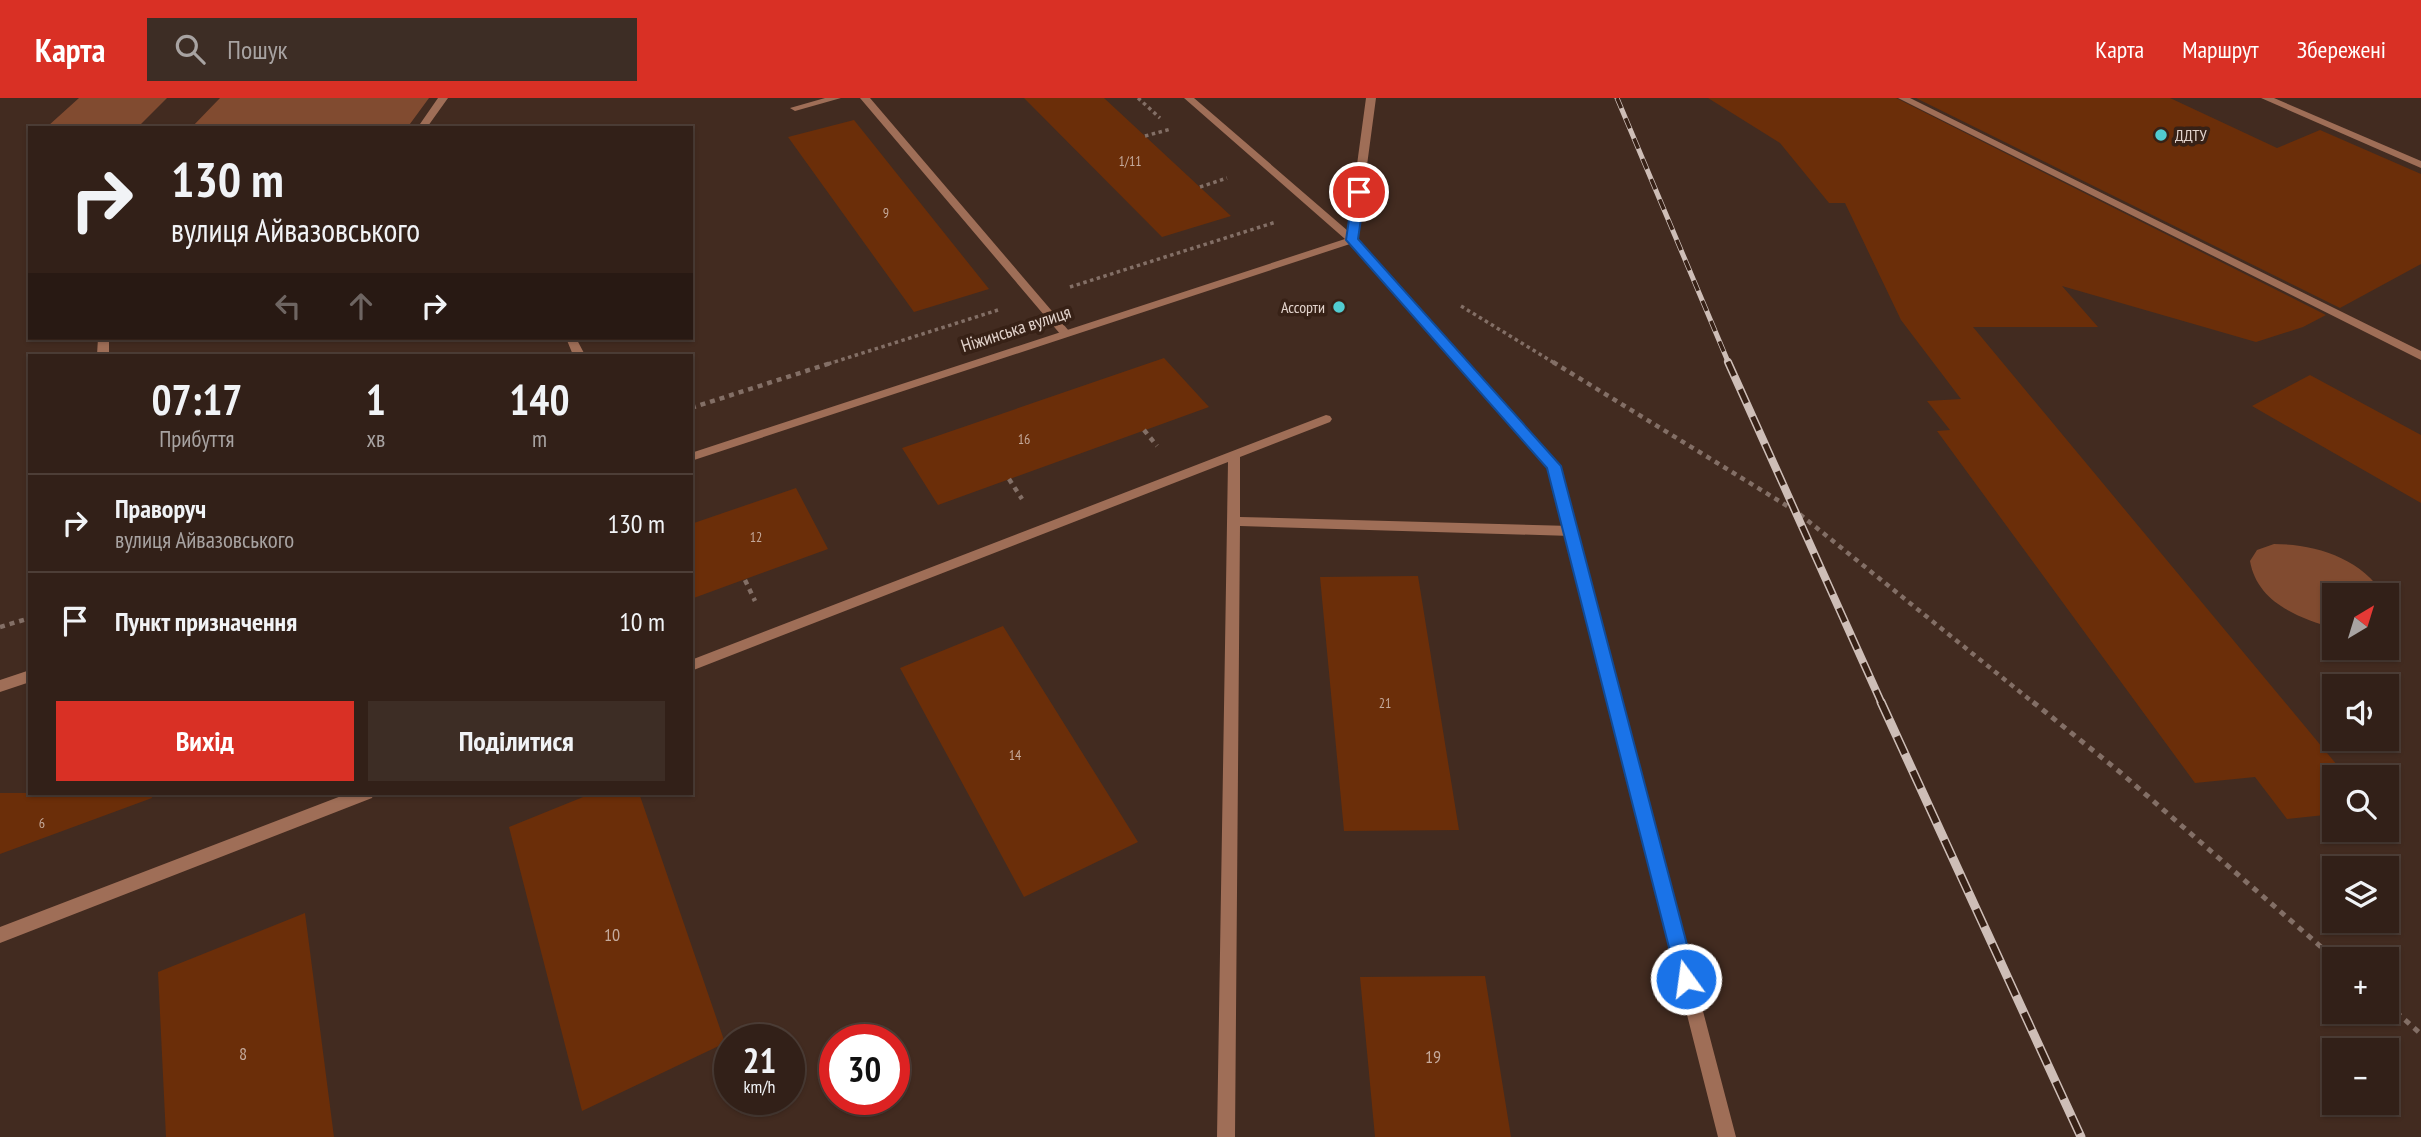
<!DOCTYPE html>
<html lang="uk">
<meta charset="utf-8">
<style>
body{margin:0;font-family:"PT Sans Narrow",sans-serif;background:#3d2d25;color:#f1f3f6;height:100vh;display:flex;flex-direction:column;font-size:26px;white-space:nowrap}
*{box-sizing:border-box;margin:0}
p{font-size:23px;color:#a8a3a2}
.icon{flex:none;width:38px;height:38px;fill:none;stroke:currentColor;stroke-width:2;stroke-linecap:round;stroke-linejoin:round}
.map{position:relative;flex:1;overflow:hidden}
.details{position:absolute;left:28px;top:256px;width:665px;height:441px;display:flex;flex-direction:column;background:#322018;border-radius:0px;box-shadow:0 2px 5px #0004,0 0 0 2px #4d3e37}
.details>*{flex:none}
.banner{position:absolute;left:28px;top:28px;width:665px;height:214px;border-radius:0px;box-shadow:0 2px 5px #0004,0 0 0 2px #4d3e37;background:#322018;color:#f1f3f6;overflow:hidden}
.needle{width:46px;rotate:38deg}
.tools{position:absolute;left:2322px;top:485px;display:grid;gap:14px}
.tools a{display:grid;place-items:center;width:77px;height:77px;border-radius:0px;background:#322018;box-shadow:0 2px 5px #0004,0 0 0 2px #4d3e37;font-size:35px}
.speed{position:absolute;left:714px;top:926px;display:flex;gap:14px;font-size:35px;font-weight:700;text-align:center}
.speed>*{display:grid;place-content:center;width:91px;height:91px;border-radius:50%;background:#322018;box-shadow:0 2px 5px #0004,0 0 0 2px #4d3e37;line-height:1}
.speed small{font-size:18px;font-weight:400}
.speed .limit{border:10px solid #d22;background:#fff;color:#111}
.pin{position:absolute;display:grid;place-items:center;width:60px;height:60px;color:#fff;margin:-30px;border:4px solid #fff;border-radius:50%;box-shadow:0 2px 7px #0007}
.me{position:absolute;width:77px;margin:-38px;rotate:346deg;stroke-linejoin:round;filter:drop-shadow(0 0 5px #0008)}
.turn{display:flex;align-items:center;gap:24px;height:147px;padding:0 28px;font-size:32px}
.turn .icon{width:91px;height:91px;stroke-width:2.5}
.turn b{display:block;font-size:49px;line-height:60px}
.lanes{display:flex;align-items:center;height:66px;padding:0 28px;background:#0003;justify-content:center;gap:35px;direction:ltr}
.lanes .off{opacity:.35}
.eta{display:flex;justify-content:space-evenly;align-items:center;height:119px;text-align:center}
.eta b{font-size:42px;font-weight:700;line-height:49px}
.button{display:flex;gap:14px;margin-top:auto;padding:14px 28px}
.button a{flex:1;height:80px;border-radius:0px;background:#d93025;color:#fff;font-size:28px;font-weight:700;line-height:80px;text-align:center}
.button a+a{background:#3d2d25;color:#f1f3f6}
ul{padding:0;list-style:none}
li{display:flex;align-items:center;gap:21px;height:98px;padding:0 28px;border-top:2px solid #4d3e37}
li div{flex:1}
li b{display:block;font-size:26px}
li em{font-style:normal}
header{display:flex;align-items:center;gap:42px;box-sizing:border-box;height:98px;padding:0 35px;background:#d93025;color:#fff}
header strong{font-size:33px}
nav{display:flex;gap:38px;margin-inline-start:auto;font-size:24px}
.search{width:490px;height:63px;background:#3d2d25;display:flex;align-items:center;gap:18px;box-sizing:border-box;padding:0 24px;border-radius:0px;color:#a8a3a2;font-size:26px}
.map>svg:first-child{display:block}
</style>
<header>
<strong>Карта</strong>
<div class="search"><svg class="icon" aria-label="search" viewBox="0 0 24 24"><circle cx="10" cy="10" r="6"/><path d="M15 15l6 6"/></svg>Пошук</div>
<nav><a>Карта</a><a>Маршрут</a><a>Збережені</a></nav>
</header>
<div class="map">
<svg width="2421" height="1039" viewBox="0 0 2421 1039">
<rect width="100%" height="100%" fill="#422b20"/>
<path fill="#814b30" d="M79,0H167L140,27L48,28Z
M220,0H429L407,30H191Z
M2274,446C2315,446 2361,460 2384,497H2334V530C2298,520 2257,504 2250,463L2257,452Z"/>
<path fill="#6b2e09" d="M1024,0H1104L1231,118L1162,139Z
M1708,0H1896L2326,217L2303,229L2256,244L2062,188L2098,229H1973L2347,679H2334V716L2287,721L2255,679L2195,685L1937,333L1950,332L1927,303L1961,301L1901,222L1845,105H1829L1780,45Z
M1916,0H2170L2277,50L2320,32L2421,76V166L2340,210Z
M854,22L989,191L914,214L788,39Z
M1164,260L1209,309L938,407L902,350Z
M2310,277L2421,337V405L2252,308Z
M796,390L828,451L691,501V426Z
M1418,478L1459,732L1344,733L1320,479Z
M1003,528L1138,744L1024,799L900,570Z
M0,695H151L152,700L0,756Z
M593,695H639L725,945L582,1013L509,729Z
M305,815L334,1039H166L158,874Z
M1485,878L1511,1039H1375L1360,879Z"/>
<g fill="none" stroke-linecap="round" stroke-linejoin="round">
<path stroke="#836f66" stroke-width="3.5" stroke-dasharray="3.5 3.5" stroke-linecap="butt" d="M1138,0L1160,20
M1145,38L1171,31
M1200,89L1227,80
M1070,189L1276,124
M1461,208L1556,266
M828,266L998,212"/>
<path stroke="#836f66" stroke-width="4.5" stroke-dasharray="5 5" stroke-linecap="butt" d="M1553,264L1797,414L2035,606
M691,310L834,264
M1144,332L1157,348
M1009,381L1022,401
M745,482L755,503
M0,529L30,520"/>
<path stroke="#836f66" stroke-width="5" stroke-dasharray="6 6" stroke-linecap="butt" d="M2033,604L2121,675L2335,861
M2387,906L2421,936"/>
<path fill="#9f6e57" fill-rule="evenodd" d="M438,0H448L428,28H422L420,26Z
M825,0H841L795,13L790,10Z
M860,0H870L1069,233V237H1061Z
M1898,0H1910L2421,253V262Z
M2261,0H2274L2421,63V70Z
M98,240H109V257H97Z
M566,240H576L585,257H573Z
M1326,317L1330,318L1332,321L1330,324L1240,359V419L1571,428L1578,433L1571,438L1240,428L1235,1039H1217L1228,364L691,573V562Z
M349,695H374L372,700L0,845V829Z"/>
<path fill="#9f6e57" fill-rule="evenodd" d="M1184,0H1194L1348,133L1366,0H1376L1357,142L1560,368L1736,1039H1718L1548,369L1350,146L691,363V355L1345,141Z
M30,572V584L0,594V582Z"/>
<g stroke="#cebeb7" stroke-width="5">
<path id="rail-far2" d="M1617,0L1729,266"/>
</g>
<g stroke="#cebeb7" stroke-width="8">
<path id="rail-far1" d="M1728,264L1882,606"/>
</g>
<g stroke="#cebeb7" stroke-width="9">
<path id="rail" d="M1881,604L2081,1039"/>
</g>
<use href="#rail-far2" stroke="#372116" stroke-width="3.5" stroke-dasharray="11" stroke-linecap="butt"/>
<use href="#rail-far1" stroke="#372116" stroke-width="5" stroke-dasharray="15" stroke-linecap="butt"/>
<use href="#rail" stroke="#372116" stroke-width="6" stroke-dasharray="19" stroke-linecap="butt"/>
</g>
<path fill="#1a73e8" stroke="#114b97" stroke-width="2" d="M1359,91L1365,94L1358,141L1561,368L1696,881L1693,887L1686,890L1679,887L1677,881L1547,370L1346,142L1353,94Z"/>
<g fill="#51ccd1" stroke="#372116" stroke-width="2.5">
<circle cx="2161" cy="37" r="7"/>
<circle cx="1339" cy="209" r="7"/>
</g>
<g text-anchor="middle" stroke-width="7" stroke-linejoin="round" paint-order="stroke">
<g font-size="14" fill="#c5aa9c">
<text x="1130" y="68">1/11</text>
<text x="886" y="120">9</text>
<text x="1024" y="346">16</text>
<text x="756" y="444">12</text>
<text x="1385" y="610">21</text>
<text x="1015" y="662">14</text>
<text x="42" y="730">6</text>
</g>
<g font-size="16" fill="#e3d4cd" stroke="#372116" text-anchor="start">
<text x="2175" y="43">ДДТУ</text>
<text x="1325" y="215" text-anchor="end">Ассорти</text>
</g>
<g font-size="18" fill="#e3d4cd" stroke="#372116">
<text transform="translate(1016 231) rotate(-18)" y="6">Ніжинська вулиця</text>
</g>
<g font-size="18" fill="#c5aa9c">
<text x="612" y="843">10</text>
<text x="243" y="962">8</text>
<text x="1433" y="965">19</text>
</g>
</g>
</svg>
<div class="tools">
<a><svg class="needle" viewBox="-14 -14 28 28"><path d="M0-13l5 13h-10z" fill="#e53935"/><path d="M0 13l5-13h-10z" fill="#a8a3a2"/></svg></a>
<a><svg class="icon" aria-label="sound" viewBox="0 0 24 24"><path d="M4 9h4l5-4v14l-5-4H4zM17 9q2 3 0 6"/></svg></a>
<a><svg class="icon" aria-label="search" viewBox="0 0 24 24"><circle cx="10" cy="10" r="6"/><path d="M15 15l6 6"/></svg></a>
<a><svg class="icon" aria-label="layers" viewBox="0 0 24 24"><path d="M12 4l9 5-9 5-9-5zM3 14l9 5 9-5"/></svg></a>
<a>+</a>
<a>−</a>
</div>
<div class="speed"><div>21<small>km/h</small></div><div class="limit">30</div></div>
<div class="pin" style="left:1359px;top:94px;background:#d93025"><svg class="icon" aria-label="arrive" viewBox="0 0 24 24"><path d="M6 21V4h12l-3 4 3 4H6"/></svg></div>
<svg class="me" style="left:1686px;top:881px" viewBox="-20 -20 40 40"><circle r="17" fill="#1a73e8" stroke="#fff" stroke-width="3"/><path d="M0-11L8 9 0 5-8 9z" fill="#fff"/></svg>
<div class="banner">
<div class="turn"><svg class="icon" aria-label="right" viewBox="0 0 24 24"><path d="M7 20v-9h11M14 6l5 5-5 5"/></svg><div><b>130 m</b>вулиця Айвазовського</div></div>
<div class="lanes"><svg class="icon off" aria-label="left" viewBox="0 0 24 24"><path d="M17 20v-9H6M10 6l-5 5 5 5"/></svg><svg class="icon off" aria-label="ahead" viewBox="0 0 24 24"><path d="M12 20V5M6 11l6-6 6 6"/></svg><svg class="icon" aria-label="right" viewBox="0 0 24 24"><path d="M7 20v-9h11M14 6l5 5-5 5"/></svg></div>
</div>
<section class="details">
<div class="eta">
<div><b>07:17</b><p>Прибуття</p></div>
<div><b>1</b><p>хв</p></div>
<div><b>140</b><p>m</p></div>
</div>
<ul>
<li><svg class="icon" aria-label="right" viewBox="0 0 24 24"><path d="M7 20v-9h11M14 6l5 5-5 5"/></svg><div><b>Праворуч</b><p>вулиця Айвазовського</p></div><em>130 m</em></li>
<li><svg class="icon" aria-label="arrive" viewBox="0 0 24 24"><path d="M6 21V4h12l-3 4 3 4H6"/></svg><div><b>Пункт призначення</b></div><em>10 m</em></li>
</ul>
<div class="button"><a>Вихід</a><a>Поділитися</a></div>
</section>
</div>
